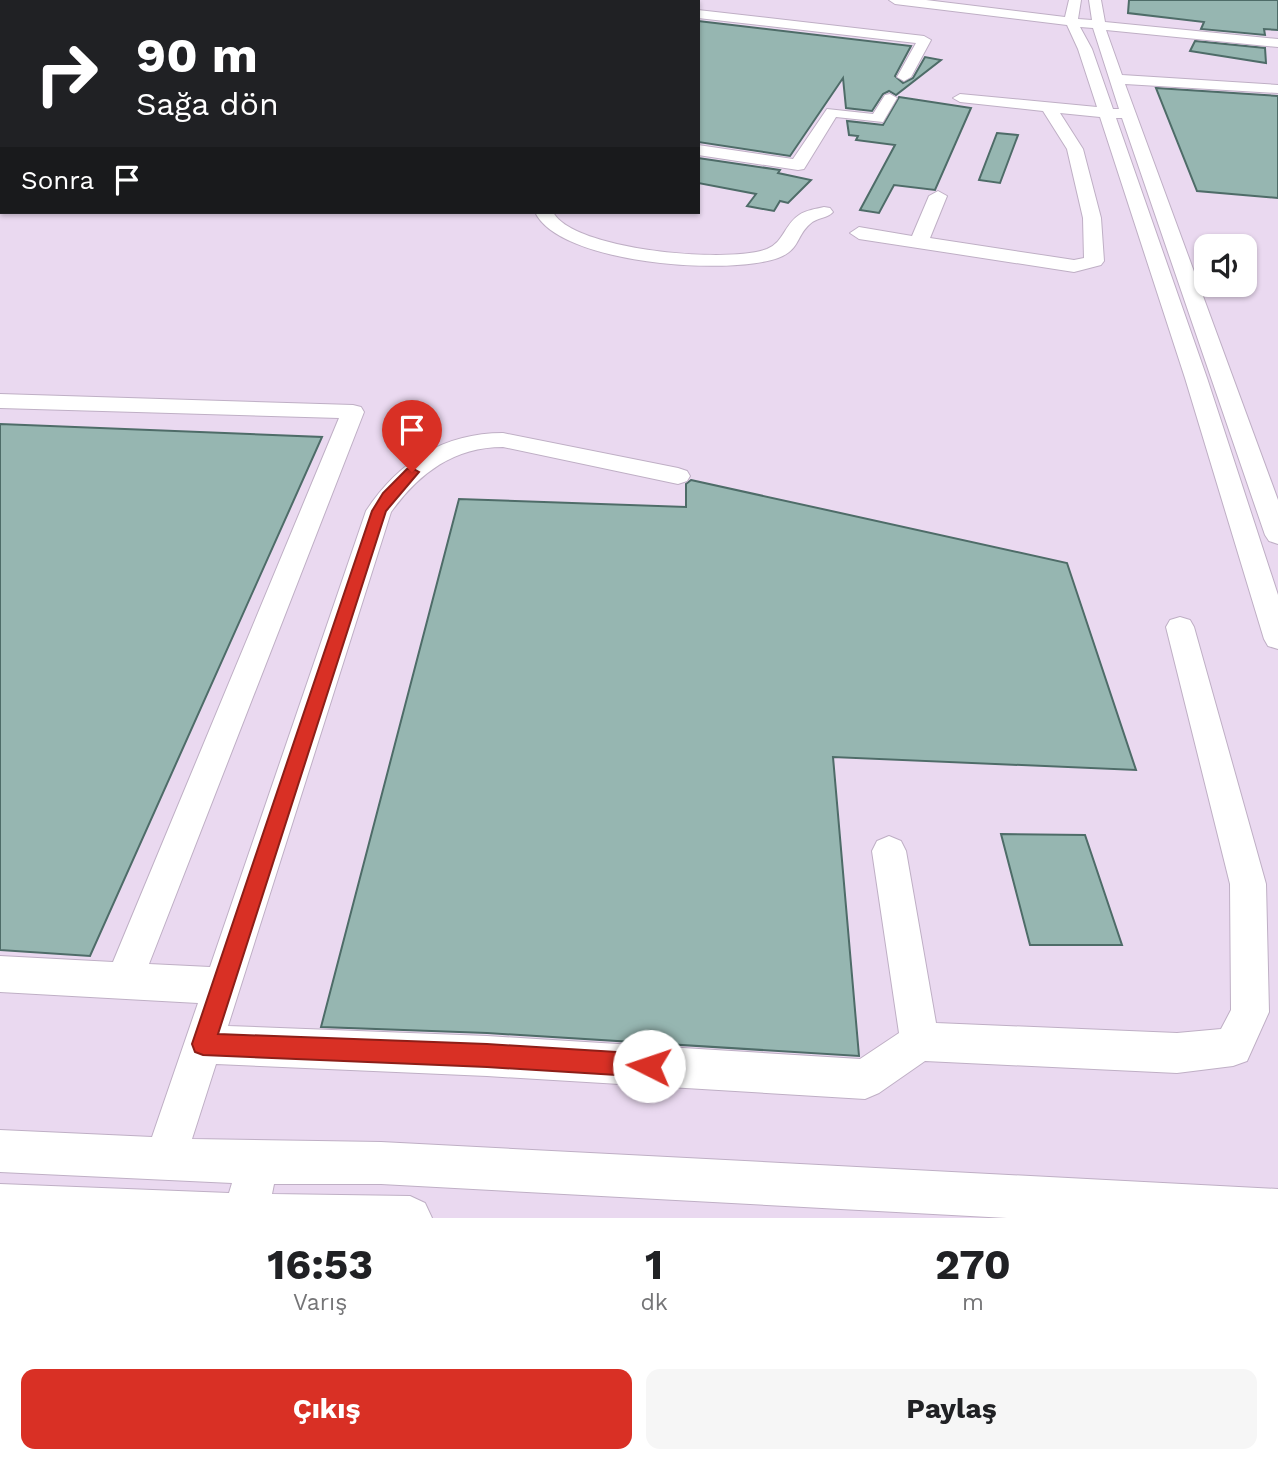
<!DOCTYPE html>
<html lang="tr">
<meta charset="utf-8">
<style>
body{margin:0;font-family:"Work Sans",sans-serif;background:#f6f6f6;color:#202124;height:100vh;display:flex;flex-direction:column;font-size:26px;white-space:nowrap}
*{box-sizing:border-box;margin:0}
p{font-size:23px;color:#757577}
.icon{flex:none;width:38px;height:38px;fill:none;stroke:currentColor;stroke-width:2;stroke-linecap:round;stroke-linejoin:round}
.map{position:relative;height:1218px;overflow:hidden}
.panel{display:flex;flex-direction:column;background:#fff;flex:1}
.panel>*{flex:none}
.hud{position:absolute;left:0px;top:0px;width:700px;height:214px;box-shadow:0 2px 5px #0004;background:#202124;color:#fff;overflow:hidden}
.fabs{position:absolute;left:1194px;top:234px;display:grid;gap:14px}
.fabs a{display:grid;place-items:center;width:63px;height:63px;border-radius:14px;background:#fff;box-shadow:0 2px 5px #0004;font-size:35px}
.pin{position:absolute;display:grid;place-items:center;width:60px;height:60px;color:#fff;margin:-72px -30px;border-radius:50% 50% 50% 0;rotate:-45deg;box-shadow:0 0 7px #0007}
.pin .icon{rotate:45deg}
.me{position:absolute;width:77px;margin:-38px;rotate:274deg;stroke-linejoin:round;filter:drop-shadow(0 0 5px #0008)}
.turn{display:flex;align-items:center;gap:24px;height:147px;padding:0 21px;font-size:32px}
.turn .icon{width:91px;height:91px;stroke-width:2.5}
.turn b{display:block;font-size:49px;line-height:60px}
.then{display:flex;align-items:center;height:66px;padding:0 21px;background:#0003;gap:14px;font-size:26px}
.eta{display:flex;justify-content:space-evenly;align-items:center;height:119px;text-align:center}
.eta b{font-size:42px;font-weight:700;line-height:49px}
.button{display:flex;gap:14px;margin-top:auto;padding:14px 21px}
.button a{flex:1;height:80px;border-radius:14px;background:#d93025;color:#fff;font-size:28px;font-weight:700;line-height:80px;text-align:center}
.button a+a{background:#f6f6f6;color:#202124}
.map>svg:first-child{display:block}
</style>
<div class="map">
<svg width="1278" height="1218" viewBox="0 0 1278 1218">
<rect width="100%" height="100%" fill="#ead9f0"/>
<path fill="#96b6b1" stroke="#4e6c68" stroke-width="2" d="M1129,0H1278V30L1264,29L1265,35L1201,29L1204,22L1128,13Z
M698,21L911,46L895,76L903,83L913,78L925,57L941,60L896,95L889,91L883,94L872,111L846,108L843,78L790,156L698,142Z
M1195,41L1265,48L1266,63L1190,51Z
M1156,88L1278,96V198L1197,191Z
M899,97L971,108L935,190L894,185L879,213L860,210L895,145L856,140L858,136L849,135L847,121L883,125Z
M997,133L1018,135L1000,183L979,180Z
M698,158L780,170L778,173L811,180L788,203L780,201L774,211L747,206L756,194L698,183Z
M0,424L322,437L90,956L0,950Z
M691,480L1067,563L1136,770L833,757L859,1056L487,1033L321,1027L459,499L686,507V484Z
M1001,834L1085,835L1122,945H1030Z"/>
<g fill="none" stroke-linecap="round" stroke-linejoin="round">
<g stroke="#bfafc5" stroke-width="2">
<path id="minor" d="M58,0H73L57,2Z
M211,0H225L210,2Z
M436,0H448L435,2Z
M468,0H482L467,2Z
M574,0H600L601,2H575Z
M889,0H926L1065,17L1069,0H1081L1078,19L1092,20L1089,0H1101L1105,22L1278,39V47L1106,30L1122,75L1278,85V93L1125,84L1278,500V544L1269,541L1265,535L1122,118H1116L1207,378L1278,595V649L1268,646L1264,639L1185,378L1100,117L1060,113L1083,149L1101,218L1104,261L1101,265L1074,272L859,239L850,233L859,227L912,236L929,196L938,191L947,196L930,238L1074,260L1084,258L1083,218L1067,149L1043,111L960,102L953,98L960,94L1097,107L1078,49L1067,25L895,4ZM1080,27L1093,28L1119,109H1113L1092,49Z
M0,2H2V10H0Z
M698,10L924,36L931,40L911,77L904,81L897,77L916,43L698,18Z
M0,34H2L0,43Z
M890,94L897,98L883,122L836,117L804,169L798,170L698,155V145L793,159L827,109L873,114L885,95Z
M2,149V159L0,160V150Z
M824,207L830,208L833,212C827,219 817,217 810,224C796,236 800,250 778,258C728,276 559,264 535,212H553C572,250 728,264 767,249C784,242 784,225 799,215C806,210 816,209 824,207Z
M0,394L353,405L361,407L364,412L149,964L210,967L366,511C398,462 444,433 503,433L678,468L687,471L690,476L687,481L678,484L503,447C454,447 419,473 391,512L228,1026L487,1036L860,1059L899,1033L872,851L877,841L889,836L901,841L906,851L936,1023L1177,1033L1221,1029L1231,1010L1230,884L1166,627L1170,620L1180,617L1190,620L1194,627L1266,884L1269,1012L1247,1061L1233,1066L1177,1073L925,1061L879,1093L865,1099L487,1076L216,1064L192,1139L381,1142L1278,1189V1218H1007L381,1184H274L272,1194L410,1196L425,1203L432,1218H0V1184L229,1193L232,1183L0,1172V1130L152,1137L198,1003L0,992V956L113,962L339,418L0,408Z"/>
</g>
<use href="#minor" fill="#fff" fill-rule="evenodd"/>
<g stroke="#514954" stroke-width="4.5">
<path id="rail" d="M126,2L129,0
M0,79L2,77"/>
</g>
<use href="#rail" stroke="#ead9f0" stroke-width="2.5" stroke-dasharray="8" stroke-linecap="butt"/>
</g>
<path fill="#d93025" stroke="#8d1f18" stroke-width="2" d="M412,468L419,472L386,511L218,1034L487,1044L649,1054L657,1058L660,1066L657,1074L649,1077L487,1067L203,1055L195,1052L192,1044L372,511L383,493L407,469Z"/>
</svg>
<div class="fabs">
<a><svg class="icon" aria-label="sound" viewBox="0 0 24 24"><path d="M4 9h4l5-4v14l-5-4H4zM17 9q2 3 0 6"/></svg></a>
</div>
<div class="pin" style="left:412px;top:472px;background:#d93025"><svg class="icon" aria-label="arrive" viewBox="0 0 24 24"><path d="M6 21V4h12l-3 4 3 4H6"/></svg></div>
<svg class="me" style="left:649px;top:1066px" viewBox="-20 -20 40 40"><circle r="19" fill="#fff"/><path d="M0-13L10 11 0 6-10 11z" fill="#d93025"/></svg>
<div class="hud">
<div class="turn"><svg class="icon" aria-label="right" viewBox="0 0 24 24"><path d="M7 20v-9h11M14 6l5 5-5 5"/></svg><div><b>90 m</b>Sağa dön</div></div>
<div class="then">Sonra<svg class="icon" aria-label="arrive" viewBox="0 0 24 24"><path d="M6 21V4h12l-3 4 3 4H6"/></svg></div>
</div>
</div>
<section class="panel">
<div class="eta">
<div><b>16:53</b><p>Varış</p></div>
<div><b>1</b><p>dk</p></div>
<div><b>270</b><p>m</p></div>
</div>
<div class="button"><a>Çıkış</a><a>Paylaş</a></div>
</section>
